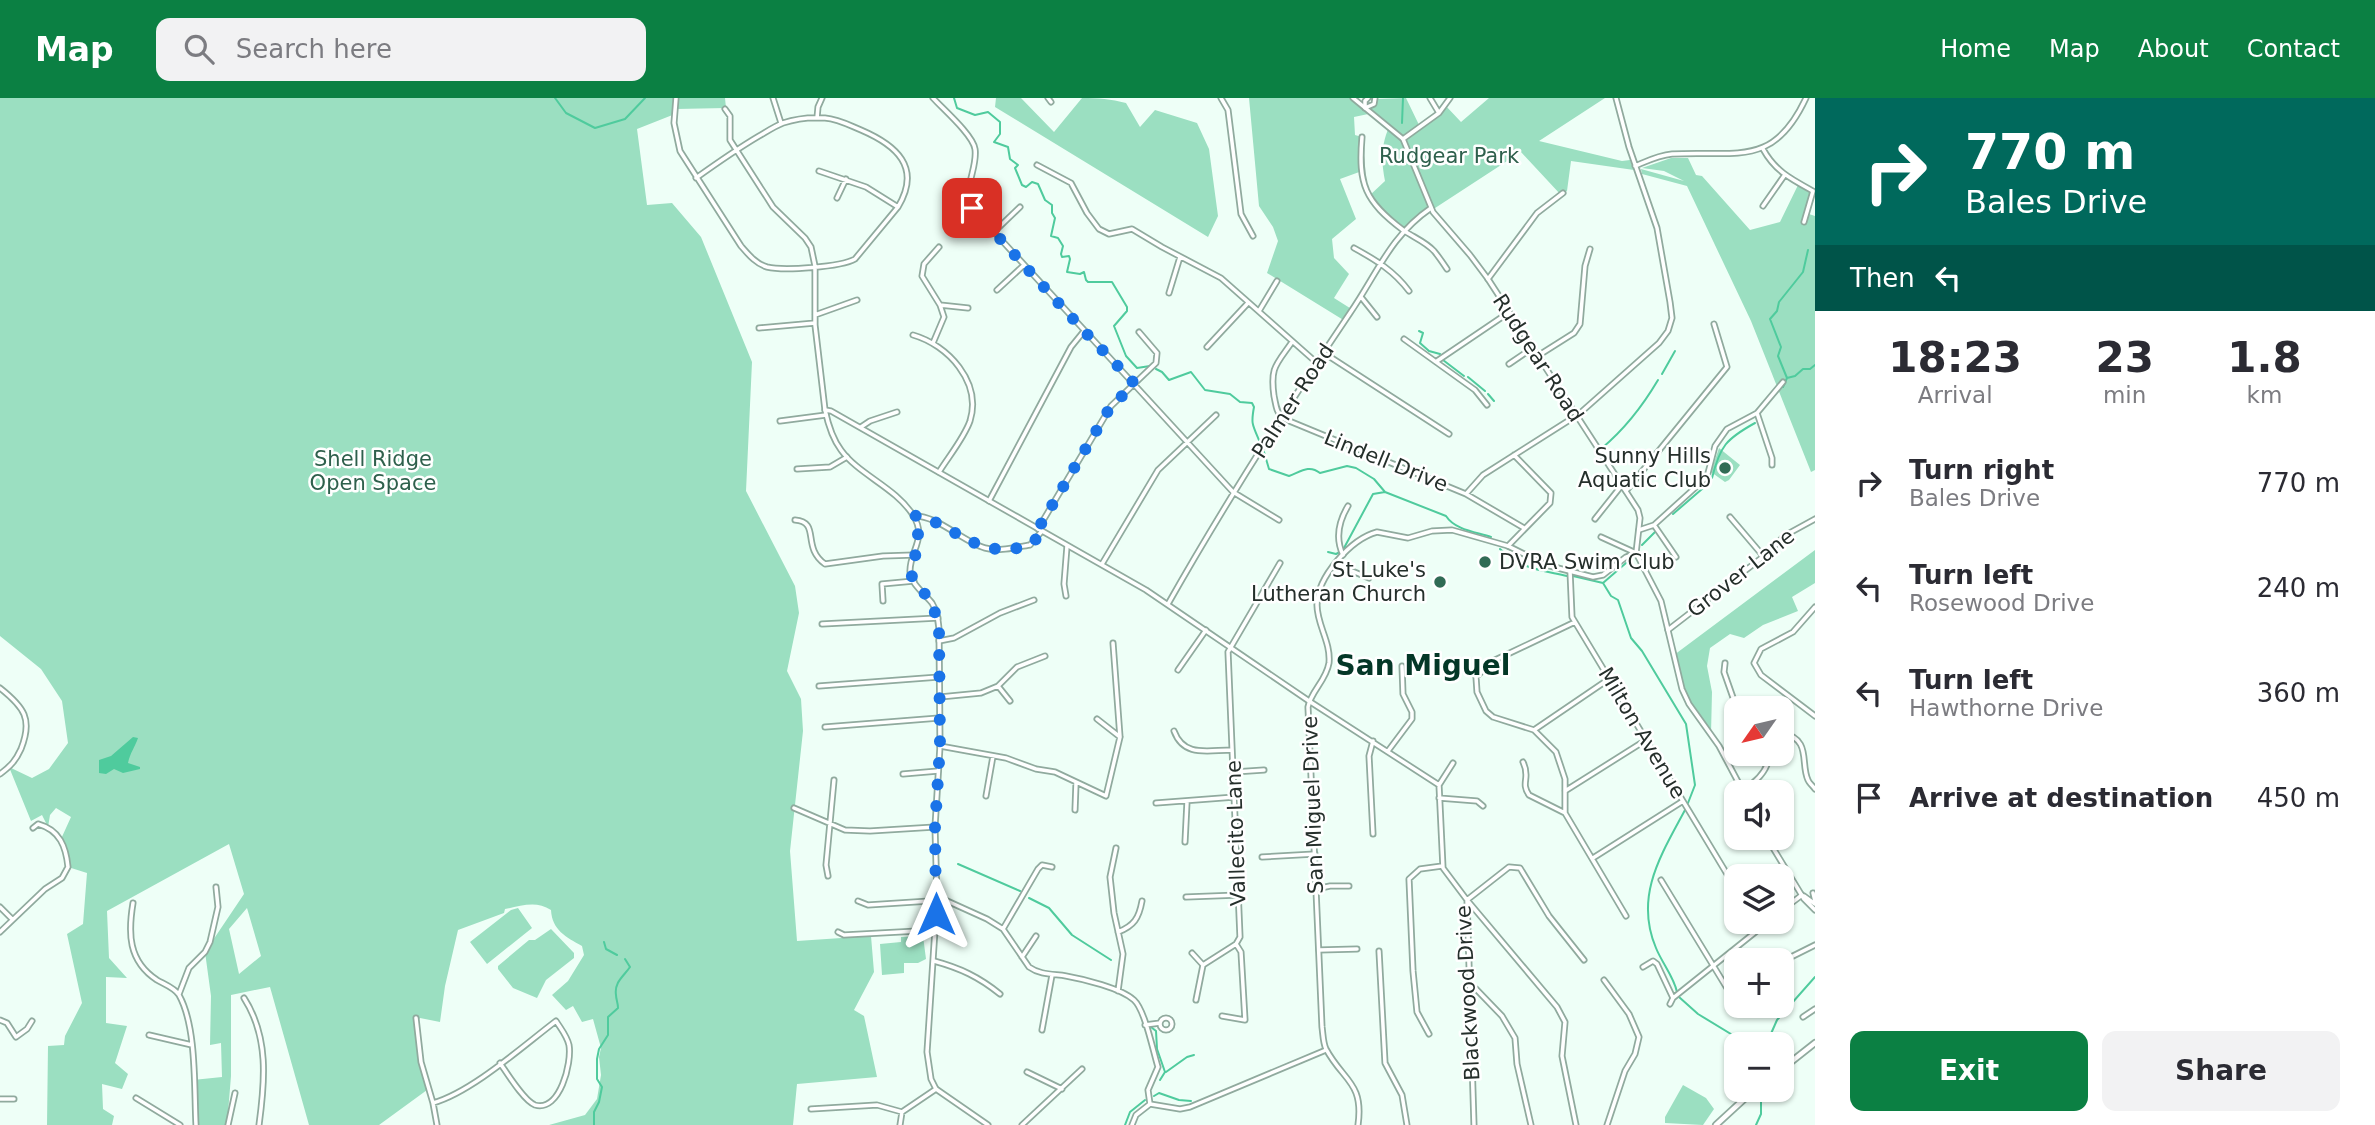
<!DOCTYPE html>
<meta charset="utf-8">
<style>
body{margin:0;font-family:"DejaVu Sans",sans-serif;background:#f2f2f3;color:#2b2b33;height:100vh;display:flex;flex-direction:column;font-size:26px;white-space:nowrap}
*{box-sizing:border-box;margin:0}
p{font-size:23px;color:#7c7c81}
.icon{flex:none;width:38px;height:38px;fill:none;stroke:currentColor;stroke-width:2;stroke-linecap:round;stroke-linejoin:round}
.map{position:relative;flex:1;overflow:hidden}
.side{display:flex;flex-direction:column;background:#fff;width:560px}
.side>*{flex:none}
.top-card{background:#00695c;color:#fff;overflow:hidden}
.needle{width:46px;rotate:236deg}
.buttons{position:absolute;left:1724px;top:598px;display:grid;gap:14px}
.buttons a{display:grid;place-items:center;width:70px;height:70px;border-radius:14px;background:#fff;box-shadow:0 2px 5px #0004;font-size:35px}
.pin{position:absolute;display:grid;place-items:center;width:60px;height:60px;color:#fff;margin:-30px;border-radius:14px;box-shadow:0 4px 10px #0006}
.me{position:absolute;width:77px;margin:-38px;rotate:0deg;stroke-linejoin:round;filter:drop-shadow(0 0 5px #0008)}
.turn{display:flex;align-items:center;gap:24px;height:147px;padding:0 35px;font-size:32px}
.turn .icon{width:91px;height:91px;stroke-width:2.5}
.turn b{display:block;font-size:49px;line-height:60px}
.then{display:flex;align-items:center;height:66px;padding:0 35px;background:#0003;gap:14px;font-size:26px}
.eta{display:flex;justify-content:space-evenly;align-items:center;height:119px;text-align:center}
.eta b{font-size:42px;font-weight:600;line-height:49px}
.primary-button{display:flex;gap:14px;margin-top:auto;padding:14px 35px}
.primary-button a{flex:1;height:80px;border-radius:14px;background:#0b8043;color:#fff;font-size:28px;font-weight:600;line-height:80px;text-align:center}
.primary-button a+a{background:#f2f2f3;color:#2b2b33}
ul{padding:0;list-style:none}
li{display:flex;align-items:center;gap:21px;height:105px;padding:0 35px}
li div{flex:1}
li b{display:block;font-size:26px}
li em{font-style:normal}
header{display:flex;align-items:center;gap:42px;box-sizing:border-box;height:98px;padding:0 35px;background:#0b8043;color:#fff}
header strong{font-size:33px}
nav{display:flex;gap:38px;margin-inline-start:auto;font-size:24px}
.search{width:490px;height:63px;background:#f2f2f3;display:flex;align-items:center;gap:18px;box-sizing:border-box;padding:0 24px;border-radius:14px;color:#7c7c81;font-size:26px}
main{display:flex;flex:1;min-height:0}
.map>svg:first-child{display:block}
</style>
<header>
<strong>Map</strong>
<div class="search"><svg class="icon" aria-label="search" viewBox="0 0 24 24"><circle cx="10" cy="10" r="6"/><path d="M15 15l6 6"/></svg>Search here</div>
<nav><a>Home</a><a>Map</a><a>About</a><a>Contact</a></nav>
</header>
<main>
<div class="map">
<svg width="1815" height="1027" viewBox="0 0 1815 1027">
<rect width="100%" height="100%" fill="#eefff7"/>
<path fill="#9bdfc1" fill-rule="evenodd" d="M0,0H725L726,10L676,11L675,16L637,31L647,107L672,105L701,139L752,264L746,393L795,488L799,515L787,573L801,601L803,633L790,753L797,843L871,838L874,874L854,912L864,918L877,979L797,986L793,1027H549L585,1017L597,1001L601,977L599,959L601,950L593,921L582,924L573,908L566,912L552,897L568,883L584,857L582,848C566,839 552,832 551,812C536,802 521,808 505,811L504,815L458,832L445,888L440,924L420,920L416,925L427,992L379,1027H309L270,889L231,897V978L227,1027H196L193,982L222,979L221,945L210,947L211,898L205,854L244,796L229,746L107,813L109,860L127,880L106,879V925L127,928L115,965L128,976L122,991L102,986L103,1011L114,1018L112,1027H47L48,948L64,947L65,938L82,905L67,836L83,826L87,775L68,769L61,741L71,719L56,710L50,717L48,729L42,717L31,723L9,669L32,680L49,671L68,645L62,603L41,571L0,538ZM247,810L261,858L239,876L229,831Z
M996,0H1021L1054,34L1082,0C1098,0 1111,1 1126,5L1140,29L1155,12L1197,25L1209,51L1218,118L1208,139L995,9Z
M1249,0H1353L1365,10L1371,8L1375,1L1406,0L1420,29L1439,15L1445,7L1461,24L1489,0H1605L1539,43L1622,63L1630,62L1634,72L1571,63L1567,93L1561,97L1521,54L1432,112L1431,111L1404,132L1375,109L1369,98L1385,83C1381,62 1381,48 1389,29L1373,15L1354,19L1355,37L1362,39V73L1340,81L1356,121L1332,141L1334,160L1349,176L1334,200L1353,212L1345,223L1267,175L1278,143L1273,129L1259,108Z
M1671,60H1688L1696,77L1702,78L1750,132L1780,124L1799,85L1813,93L1806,115L1815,118V372L1811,374L1751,223L1687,88L1642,76L1641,71L1684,83L1664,73L1642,70Z
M1719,350L1740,367L1729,382L1725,384L1711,374Z
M1815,452V485L1792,499L1798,513L1763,527L1744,540L1730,536L1710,550L1707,568L1712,594L1711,636C1690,610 1682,589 1674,557Z
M518,810L532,830L487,866L470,844L511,812Z
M551,831L574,855V860L546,882L537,900L513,890L498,871V868L529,842H535Z
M923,838L926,861L918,865H904V875L882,877L880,846L901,844V839Z
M1683,987L1706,1000L1714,1011L1703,1027L1665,1025V1019Z"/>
<path fill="#4fcb9d" d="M133,639L138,640C135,649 130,655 128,665L140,669V671L123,675L114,671L106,676L99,675V662L111,658Z"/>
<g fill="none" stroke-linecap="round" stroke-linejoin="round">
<path stroke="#4fcb9d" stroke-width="2" d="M555,0L566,15L595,30L625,21L645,0
M954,0L957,10L975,17L988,14L1000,24V36L994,44L1008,49L1010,61L1018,67L1015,70L1022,87L1026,89L1032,84L1038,86L1045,102L1052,107V115L1055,120L1051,138L1058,140L1063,148L1061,156L1062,159L1069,158L1070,161L1067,174L1080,176L1084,174L1086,182L1088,184H1112L1127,209V213L1114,228L1126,258L1137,270L1150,268
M1402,25L1403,0
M1419,233L1423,235L1420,245L1429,253L1440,256
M1443,262L1464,278
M1156,271L1162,274L1169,282L1191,274L1205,292L1230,296L1240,304L1252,305L1254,309C1251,325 1252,326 1259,342
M1662,276L1675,253
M1468,279L1485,293
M1787,280L1778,258L1781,249L1770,221L1777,213L1779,204L1803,174L1808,152
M1783,289L1787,280L1795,278L1803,271H1810L1815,267
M1488,296L1494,303
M1602,350C1626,330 1642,309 1658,282
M1264,354L1269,371L1289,378C1300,374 1309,366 1320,375L1347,368L1356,370L1374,381L1385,394L1446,418C1455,432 1476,434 1491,439
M1712,380C1720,348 1726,341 1755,325
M1673,416L1709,385
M1642,447L1656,433
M1344,450L1373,396L1385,394
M1500,451C1520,471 1541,472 1567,478
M1328,454L1336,456L1340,454
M1573,478L1603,485L1611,498L1618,502L1631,540L1642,553L1686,626L1695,687L1688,705
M1603,485L1626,465
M958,766L1020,793
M1029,800L1049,810L1072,837L1111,862
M604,844L606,851L617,857
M1677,894C1674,879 1662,865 1656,850C1634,798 1661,757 1685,712
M1679,899L1698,916L1749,947
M1151,929L1156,933L1157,951L1165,974L1160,982
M1766,947L1777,922L1815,879
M1166,974L1187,959L1194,957
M1154,998L1159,995L1179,1002L1191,1003
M594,1027V1014L599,1004L602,989L597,981V961L599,951L608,937V919L618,910C618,905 616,901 616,897C614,884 624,878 630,869L625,861
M1125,1027L1130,1014L1145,1002
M1756,1027L1761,1016V1001"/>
<g stroke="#90aa9e" stroke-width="7">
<path id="minor" d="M676,0L674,25L680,53L741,148C748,156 756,166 767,169C784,173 841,169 855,161L898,109C922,69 896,47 861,32C849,27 838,21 825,20C812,19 795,21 783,25C775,28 766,34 759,38C737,51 717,65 696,80
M773,0L781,25
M933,0C943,11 973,37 975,51C978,70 962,91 972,110L1233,394L1279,422
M1048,0L1051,4
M1221,0L1228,12L1241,116L1253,138
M1368,0L1365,3V10L1374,6L1375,0
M1430,0L1439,15
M725,11L730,18V42L773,109L805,140L811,149L815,168V227L825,312
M817,20L818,9L822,0
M1362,39C1358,87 1365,103 1403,132C1413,139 1426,144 1434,153C1439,159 1443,165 1447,171
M1403,41L1439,15L1450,0
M1763,51C1775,73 1791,81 1813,93L1804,124
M1037,67L1071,85L1087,115L1099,131L1109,136L1132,131L1162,149L1221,180L1317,265
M1635,68C1647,63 1659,57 1672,56C1736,52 1773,71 1806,0
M819,73L866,89L898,109
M837,100L846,81
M1763,108L1784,78
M994,134L1020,109
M939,149L924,166L922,178L940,207
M1354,150C1376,162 1394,173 1409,193
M1488,181L1537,115L1563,95
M997,192L1024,167
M1169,195L1180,159
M1361,199L1377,219
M1259,213L1277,183
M815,217L857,202
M759,230L815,225
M913,237C948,247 982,284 970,323C964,340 949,358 939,374
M1404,241L1475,292L1487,307
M1292,244C1276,267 1270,269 1274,298C1276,307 1276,313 1282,320L1466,396L1524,430
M933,245L944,219L940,207L968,210
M1207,249L1248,205
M1324,255L1449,336
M1536,259L1574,235L1580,226L1585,168L1590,151
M1437,263L1508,215
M1509,266L1531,251
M1757,315L1772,360V367
M780,323L826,317
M861,329L870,323L897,314
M797,371L830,369L847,359
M1626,393L1727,269L1714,226
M1466,396L1483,377L1579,316L1659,245L1668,233L1672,220L1670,204L1657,130L1629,49L1616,0
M989,403L1071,249L1084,233
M913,418C936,416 963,444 985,450C1000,454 1016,449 1030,447L1042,433
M1730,419L1764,459
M1595,421L1622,387
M795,422C821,424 801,449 825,466L883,458L914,457
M1654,427L1676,459
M1038,431L1111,308L1156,265L1157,255L1139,234
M1639,432L1654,427L1707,379L1715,348L1727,331L1757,315L1783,284
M1601,439L1636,455
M1508,448L1550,405L1551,395L1514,357
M1343,457C1335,440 1339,423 1348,408
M1102,466L1158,372L1216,317
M1335,466L1369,480
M1570,473L1572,519L1736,791
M1066,498L1064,486L1067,448
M883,503L882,486L914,483
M1168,506C1224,407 1286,310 1350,215C1377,176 1390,138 1431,110
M1815,509L1793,534L1761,551L1754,565L1761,577L1815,618
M1575,524L1493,563L1476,579L1477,594L1486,613L1493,619L1534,632L1556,654L1565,681V715L1626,818
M822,526L938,520
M1668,532L1768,455L1784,438L1815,421
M939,543L954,540L1000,515L1034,502
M1725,565L1724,574L1737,611
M1178,572L1206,532
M819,588L939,579
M998,588L1010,603
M0,590C24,609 33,621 21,651C16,662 11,668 0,676
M940,599L981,595L998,588L1017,569L1045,558
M1309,603L1439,687
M1097,621L1120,639
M825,629L939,620
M1534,632L1609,581
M1174,633C1184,660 1208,652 1232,652
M1782,635C1812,641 1800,665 1808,682C1809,685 1813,688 1815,691
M1373,643L1369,658L1373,736
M940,648L1006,660L1036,671L1055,674L1106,698L1120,639L1113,545
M1388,653L1412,621V614L1403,596L1402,568
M1762,656L1769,659
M1523,664C1531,680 1520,684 1529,697L1565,715
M1234,674L1264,672
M903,676L938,673
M1439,687L1443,770L1467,802L1474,1027
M1439,687L1453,665
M1743,692C1756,684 1769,672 1769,656
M1565,693L1646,642
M986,698L993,658
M1439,700L1477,703L1483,708
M1156,705L1235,699
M794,710L845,732L870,733L935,729
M1075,712L1076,685
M1185,744L1187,704
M1116,750L1110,779L1114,815L1123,856L1118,893
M1262,759L1315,756
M1593,760L1683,703
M828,778L826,767L834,682
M1661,782L1736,905
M1316,791L1330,788H1349
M1186,799L1239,797
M858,803L868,807L945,802L987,821L1003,831L1029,869C1040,877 1054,876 1066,878C1083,881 1121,890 1134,902C1145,912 1153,953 1158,969L1148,992L1150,1006
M133,805C128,835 128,863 157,882C164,886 175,890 179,897C197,929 194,991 196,1027
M0,809L12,821
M1782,812L1802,797
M1003,831L1038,771L1042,767L1052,769
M0,834L45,791L62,780L68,769C66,749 60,732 38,726L33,730
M838,834L844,837L936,832
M1118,834C1134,828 1139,820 1142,803
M1319,852L1357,851
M1379,853L1385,965L1402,997L1407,1027
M1192,855L1203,867
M1022,859L1036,838
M934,863C960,870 979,879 1000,896
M1782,865L1785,862L1815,847
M1643,869L1653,863L1657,866L1673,900
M1604,882L1629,916L1639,939L1635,956L1625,973L1607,1027
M1469,888L1476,891L1502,918L1515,940L1517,966L1531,1027
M179,896L189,870L205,854L210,844L218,809L216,789
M244,900C269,939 265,983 259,1027
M1196,902L1203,867L1236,846L1240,839L1228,554L1280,465
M1670,906L1673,900L1768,824
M1222,918L1245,922L1241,854L1236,846
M1803,919L1815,911
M1160 926a6 6 0 1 1 12 0a6 6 0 1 1-12 0Z
M416,920L421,964L433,1005L437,1027
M0,922L7,925L16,939L27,931L32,923
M1145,927L1160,925
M1042,932L1052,877
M1429,936L1417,914L1413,873L1409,781L1420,771L1442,768
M149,937L192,947
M1027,974L1062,991
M136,1000L180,1027
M0,1001H14
M433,1005C472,994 523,948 556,923C561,931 567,938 569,947C572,965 560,1014 535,1007C524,1003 507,975 500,965
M811,1011L877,1007L902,1014
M228,1027L235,995
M900,1027L902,1014L936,991
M1022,1027L1082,971
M1132,1027L1136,1017L1150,1006L1180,1011L1190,1009L1326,952
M1576,1027L1562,958L1565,924L1557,909L1467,802L1509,769L1520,770L1549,818L1584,862"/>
</g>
<g stroke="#90aa9e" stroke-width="7">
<path id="tertiary" d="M1353,0L1403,41L1433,114L1470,157L1488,181L1638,412L1640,420L1636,455L1661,503L1682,591L1689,606L1719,648L1744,695
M1767,740L1804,801L1815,812
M1813,795L1815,803
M1804,798L1815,806
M988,1027L936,991L931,981L927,954L937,801L935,729L940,648L939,531C938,521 937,513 932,505C925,496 911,486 910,474C909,453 928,441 913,417C895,389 859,377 841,352C832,340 828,326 825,312L831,313L1146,492L1309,603
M1358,1027C1364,984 1343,983 1326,951C1323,945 1323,936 1322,929L1308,609C1311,593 1326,583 1329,565C1331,544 1317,527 1317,507C1317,479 1351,441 1377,434L1408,440L1432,433L1452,432L1508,448L1546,467L1593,479L1603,477L1626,459L1636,455"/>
</g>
<g stroke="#90aa9e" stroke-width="8">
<path id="secondary" d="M1782,971L1815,945
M1716,1027L1754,992"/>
</g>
<use href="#minor" stroke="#fff" stroke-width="3.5"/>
<use href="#tertiary" stroke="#fff" stroke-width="3.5"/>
<use href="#secondary" stroke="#fff" stroke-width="4.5"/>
</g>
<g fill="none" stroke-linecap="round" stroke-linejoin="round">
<path stroke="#1a73e8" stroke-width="12" stroke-dasharray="0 21.6" d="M936,816L935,729L940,648L939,531L933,507L911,477L919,440L913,418C923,417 930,422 939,426C971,444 996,461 1033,445L1042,433L1038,431L1111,308L1135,286L1084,233L972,110"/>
</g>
<g fill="#316b55" stroke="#fff" stroke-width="2.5">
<circle cx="1725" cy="370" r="7"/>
<circle cx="1485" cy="464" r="7"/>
<circle cx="1440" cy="484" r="7"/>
</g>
<g text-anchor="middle" stroke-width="5" stroke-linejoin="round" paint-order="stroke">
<g font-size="21" fill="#2e604c" stroke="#fff">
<text x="1449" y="65">Rudgear Park</text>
<text x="373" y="368">Shell Ridge<tspan x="373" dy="24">Open Space</tspan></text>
</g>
<g font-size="21" fill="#252f2b" stroke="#fff">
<text transform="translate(1538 260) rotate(57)" y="7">Rudgear Road</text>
<text transform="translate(1293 303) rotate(-57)" y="7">Palmer Road</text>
<text transform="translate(1386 363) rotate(22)" y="7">Lindell Drive</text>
<text transform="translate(1741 475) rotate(-38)" y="7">Grover Lane</text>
<text transform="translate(1642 635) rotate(59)" y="7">Milton Avenue</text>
<text transform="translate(1313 707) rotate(-92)" y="7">San Miguel Drive</text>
<text transform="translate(1236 735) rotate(-92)" y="7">Vallecito Lane</text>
<text transform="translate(1468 895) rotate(-93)" y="7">Blackwood Drive</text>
</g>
<g font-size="21" fill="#252f2b" stroke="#fff" text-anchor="end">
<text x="1711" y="365">Sunny Hills<tspan x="1711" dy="24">Aquatic Club</tspan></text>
<text x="1499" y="471" text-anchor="start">DVRA Swim Club</text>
<text x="1426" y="479">St Luke's<tspan x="1426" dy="24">Lutheran Church</tspan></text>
</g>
<g font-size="28" font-weight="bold" fill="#043727" stroke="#fff">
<text x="1423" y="577">San Miguel</text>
</g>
</g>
</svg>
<div class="buttons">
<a><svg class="needle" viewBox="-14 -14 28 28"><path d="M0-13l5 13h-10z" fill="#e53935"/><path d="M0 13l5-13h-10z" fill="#7c7c81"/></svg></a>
<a><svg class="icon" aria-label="sound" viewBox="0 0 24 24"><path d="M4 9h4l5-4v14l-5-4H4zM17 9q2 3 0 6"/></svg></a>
<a><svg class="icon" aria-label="layers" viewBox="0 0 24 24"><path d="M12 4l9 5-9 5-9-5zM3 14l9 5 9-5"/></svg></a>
<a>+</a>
<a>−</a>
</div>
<div class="pin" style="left:972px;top:110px;background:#d93025"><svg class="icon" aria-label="arrive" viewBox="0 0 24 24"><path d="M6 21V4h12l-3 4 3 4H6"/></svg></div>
<svg class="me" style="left:936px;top:816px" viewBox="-20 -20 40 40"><path d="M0-17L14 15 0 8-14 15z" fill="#1a73e8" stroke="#fff" stroke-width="4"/></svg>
</div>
<section class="side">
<div class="top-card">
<div class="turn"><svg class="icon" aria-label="right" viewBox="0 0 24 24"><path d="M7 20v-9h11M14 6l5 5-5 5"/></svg><div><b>770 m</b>Bales Drive</div></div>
<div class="then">Then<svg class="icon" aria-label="left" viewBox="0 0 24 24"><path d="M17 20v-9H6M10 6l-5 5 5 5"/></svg></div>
</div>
<div class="eta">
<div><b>18:23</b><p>Arrival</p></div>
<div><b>23</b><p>min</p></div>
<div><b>1.8</b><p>km</p></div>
</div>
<ul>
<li><svg class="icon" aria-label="right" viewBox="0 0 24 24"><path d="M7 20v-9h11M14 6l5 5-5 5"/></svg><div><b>Turn right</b><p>Bales Drive</p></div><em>770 m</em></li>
<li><svg class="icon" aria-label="left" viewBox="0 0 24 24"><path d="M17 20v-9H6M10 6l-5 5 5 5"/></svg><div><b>Turn left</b><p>Rosewood Drive</p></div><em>240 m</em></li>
<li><svg class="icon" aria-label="left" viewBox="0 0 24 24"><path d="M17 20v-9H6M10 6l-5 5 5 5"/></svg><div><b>Turn left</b><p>Hawthorne Drive</p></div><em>360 m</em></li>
<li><svg class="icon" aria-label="arrive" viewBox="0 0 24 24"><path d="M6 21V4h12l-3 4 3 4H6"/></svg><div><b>Arrive at destination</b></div><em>450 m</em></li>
</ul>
<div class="primary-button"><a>Exit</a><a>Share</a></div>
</section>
</main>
